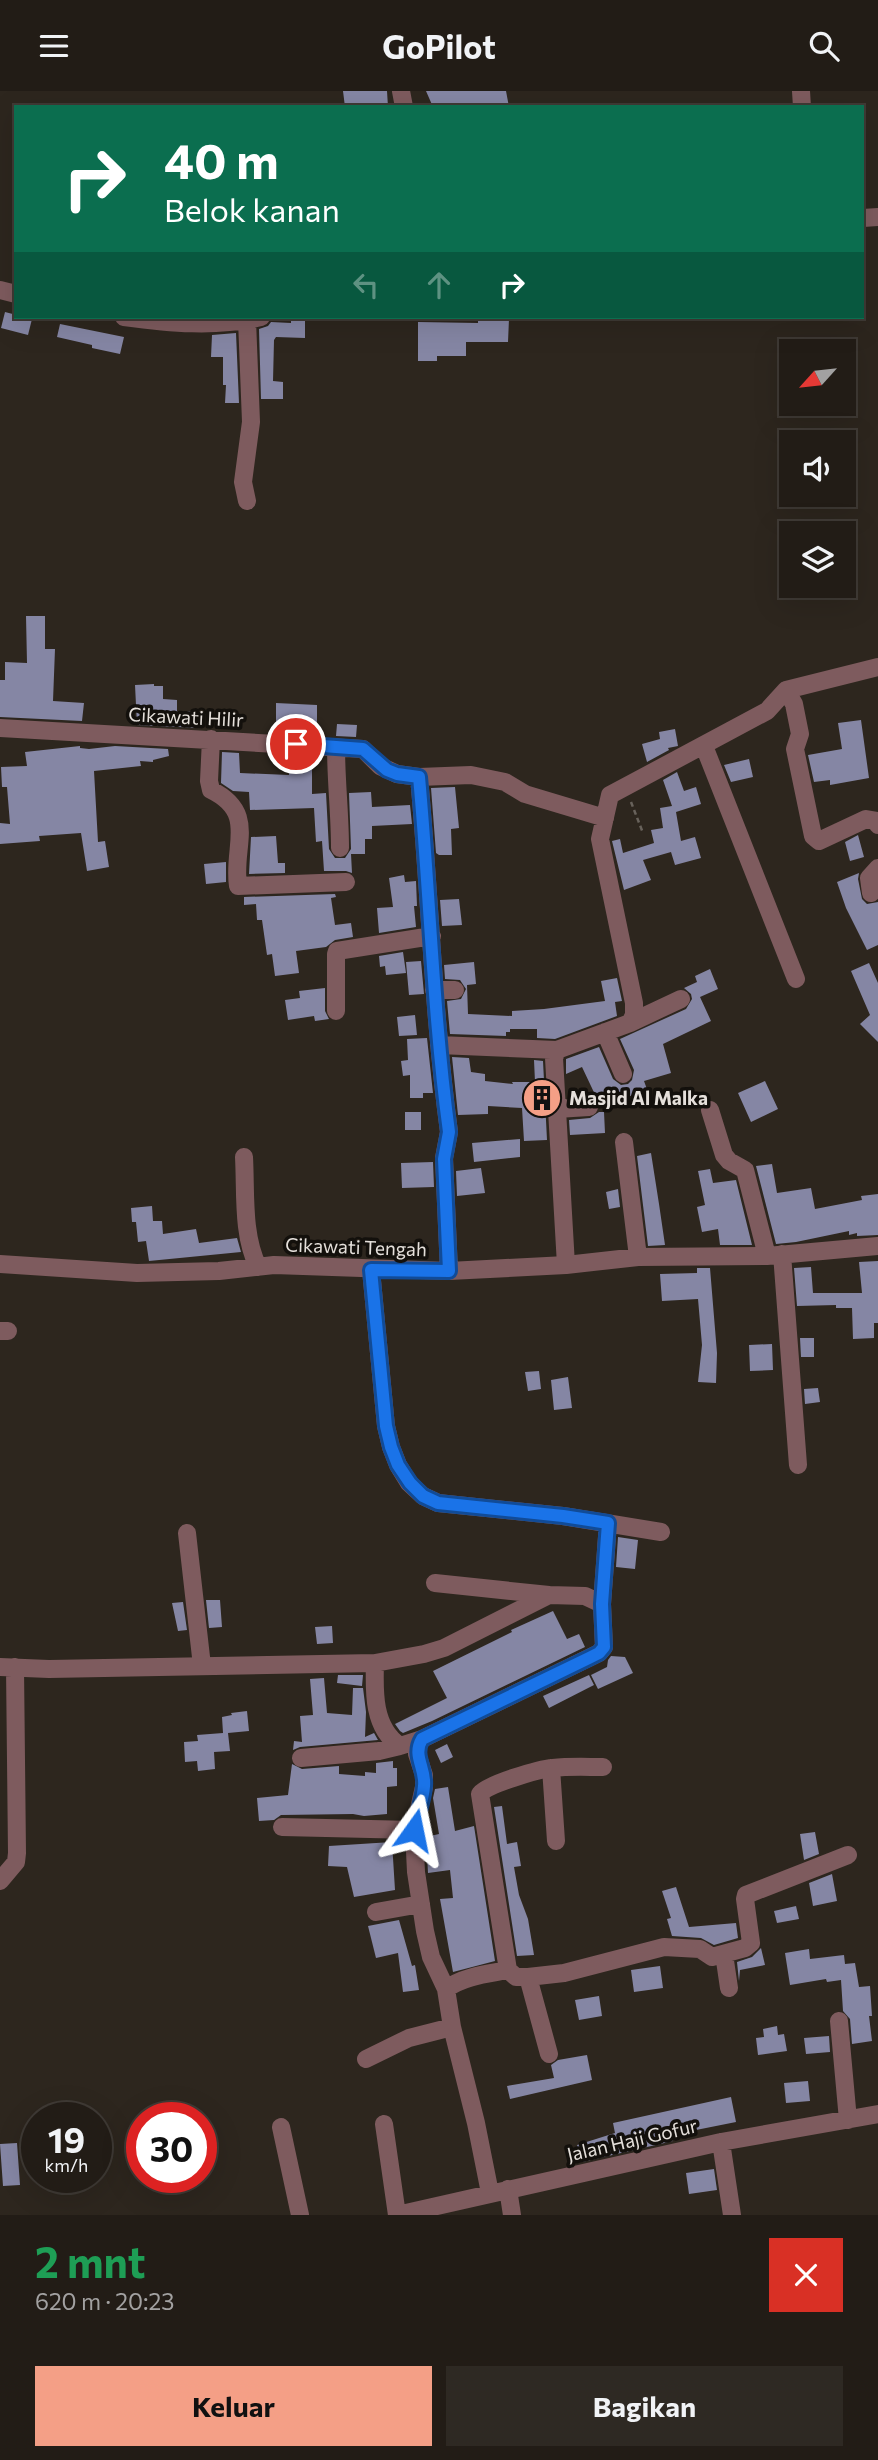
<!DOCTYPE html>
<html lang="id">
<meta charset="utf-8">
<style>
body{margin:0;font-family:Commissioner,sans-serif;background:#2e2923;color:#f1f3f6;height:100vh;display:flex;flex-direction:column;font-size:26px;white-space:nowrap}
*{box-sizing:border-box;margin:0}
p{font-size:23px;color:#a2a1a1}
.icon{flex:none;width:38px;height:38px;fill:none;stroke:currentColor;stroke-width:2;stroke-linecap:round;stroke-linejoin:round}
.map{position:relative;height:2124px;overflow:hidden}
.panel{display:flex;flex-direction:column;background:#221c16;flex:1}
.panel>*{flex:none}
.hud{position:absolute;left:14px;top:14px;width:850px;height:214px;border-radius:0px;box-shadow:0 7px 28px #0002,0 0 0 2px #3f3a35;background:#0b6e4f;color:#fff;overflow:hidden}
.needle{width:46px;rotate:243deg}
.fabs{position:absolute;left:779px;top:248px;display:grid;gap:14px}
.fabs a{display:grid;place-items:center;width:77px;height:77px;border-radius:0px;background:#221c16;box-shadow:0 7px 28px #0002,0 0 0 2px #3f3a35;font-size:35px}
.speed{position:absolute;left:21px;top:2011px;display:flex;gap:14px;font-size:35px;font-weight:700;text-align:center}
.speed>*{display:grid;place-content:center;width:91px;height:91px;border-radius:50%;background:#221c16;box-shadow:0 7px 28px #0002,0 0 0 2px #3f3a35;line-height:1}
.speed small{font-size:18px;font-weight:400}
.speed .limit{border:10px solid #d22;background:#fff;color:#111}
.pin{position:absolute;display:grid;place-items:center;width:60px;height:60px;color:#fff;margin:-30px;border:4px solid #fff;border-radius:50%;box-shadow:0 2px 7px #0007}
.me{position:absolute;width:77px;margin:-38px;rotate:12deg;stroke-linejoin:round;filter:drop-shadow(0 0 5px #0008)}
.turn{display:flex;align-items:center;gap:24px;height:147px;padding:0 35px;font-size:32px}
.turn .icon{width:91px;height:91px;stroke-width:2.5}
.turn b{display:block;font-size:49px;line-height:60px}
.lanes{display:flex;align-items:center;height:66px;padding:0 35px;background:#0003;justify-content:center;gap:35px;direction:ltr}
.lanes .off{opacity:.35}
.round{display:grid;place-items:center;flex:none;width:74px;height:74px;border-radius:0px;background:#2e2923}
.summary{display:flex;align-items:center;justify-content:space-between;height:119px;padding:0 35px}
h1{font-size:42px;font-weight:700;line-height:52px;color:#1e9e55}
.cta{display:flex;gap:14px;margin-top:auto;padding:14px 35px}
.cta a{flex:1;height:80px;border-radius:0px;background:#f49f86;color:#111;font-size:28px;font-weight:700;line-height:80px;text-align:center}
.cta a+a{background:#2e2923;color:#f1f3f6}
header{display:flex;justify-content:space-between;align-items:center;height:91px;padding:0 35px;background:#221c16;font-size:32px;font-weight:700}
.map>svg:first-child{display:block}
</style>
<header><svg class="icon" aria-label="menu" viewBox="0 0 24 24"><path d="M4 6h16M4 12h16M4 18h16"/></svg>GoPilot<svg class="icon" aria-label="search" viewBox="0 0 24 24"><circle cx="10" cy="10" r="6"/><path d="M15 15l6 6"/></svg></header>
<div class="map">
<svg width="878" height="2124" viewBox="0 0 878 2124">
<rect width="100%" height="100%" fill="#2d261e"/>
<path fill="#8586a4" d="M343,0H387L388,16H345Z
M426,0H506L509,16H433Z
M5,221L32,228L28,244L1,237Z
M291,226H305V247L276,246L274,249L273,290L283,291V308H261L259,238L268,235L271,231L291,232Z
M478,228H509L508,251H466V265H437V270H418V231L478,232Z
M60,233L124,246L120,263L92,257V254L57,246Z
M236,242L239,312H225L226,294H223V266H211L212,244Z
M26,525H45V558H55L53,610L84,612L82,630L0,626V589H5V571L27,572Z
M154,593V595H163V608L177,609V620L200,621V637L137,634L135,594Z
M276,612L317,614V642L276,638Z
M861,629L869,687L830,694V689L814,691L808,664L842,658L838,632Z
M337,633L357,634L356,646L336,645Z
M675,638L678,655L668,657L669,659L647,671L642,653L660,648L659,641Z
M80,655V657L89,658L115,655L168,658L169,665L153,669V671L140,670L141,675L94,680L98,751L105,750L109,776L87,780L81,742L39,745L40,750L0,753V732L10,733L7,696H2L1,676L27,675L25,661Z
M222,661L239,662L240,682L289,684L288,674L312,673V703L326,702L329,758L335,767H345L351,758L349,702L371,701L372,716L410,714L412,733L372,735V748H365V763H351L352,782L346,780H324L322,750L316,751L314,717L250,719L249,701L233,700L221,692Z
M749,668L753,686L731,691L724,674Z
M677,681L684,700L696,696L701,713L676,721L681,750L695,746L701,767L675,774L671,761L643,769L651,789L624,799L612,750L620,748L623,762L654,752L651,739L663,737L660,717L672,715L663,689Z
M455,696L459,737L451,738L452,764H439L436,762L431,697Z
M858,744L864,766L850,770L845,751Z
M276,745L278,772H285V782L249,783L251,746Z
M226,771V791L206,793L204,773Z
M859,782L858,788L862,808L867,813L878,811V854L867,859L846,817L837,791Z
M404,784L405,791L416,790L417,815H414L416,836L379,842L377,817L393,816L389,787Z
M335,803L336,806L331,807L335,834L351,832L353,846L335,849L326,856L296,860L299,882L275,885L272,863L267,864L262,829H257L256,813L244,814V806Z
M459,808L462,834L442,835L440,809Z
M403,861L406,882L386,884L385,875L380,876L379,865Z
M421,870L424,903L409,904L406,871Z
M474,871L476,893L467,894L468,923L512,925V920L544,918L605,910L601,890L617,887L622,910L615,911L617,925L555,948L537,947V938H510V941H506V945L450,943L447,910L461,908L466,898L460,889L445,888L444,874Z
M869,872L878,892V951L860,933L870,924L851,880Z
M710,878L718,898L700,906L711,930L663,953L671,982L644,990L648,1001L599,1012L582,976L566,983V968L599,956L613,988L621,994L628,993L632,989L634,979L620,948L686,918L692,908L691,903L684,897L697,891L695,885Z
M325,897V920L329,928L315,930L314,925L288,929L285,909L300,907L299,900Z
M415,924L417,944L399,945L397,926Z
M427,947L433,1002H423V1007H410V984L403,985L401,970L408,969L407,948Z
M452,966L469,967L471,981L485,983V990L513,993L512,991H535L534,969L543,970L547,1049L524,1050L522,1017L488,1015V1023L458,1024Z
M765,990L778,1018L751,1031L738,1002Z
M405,1021H421V1039H405Z
M599,1021H604L605,1042L570,1044L569,1029L590,1027Z
M520,1048V1066L474,1071L472,1052Z
M651,1062L659,1113L665,1154L648,1155L637,1065Z
M433,1071L434,1096L402,1097L401,1072Z
M772,1073L777,1102L811,1097L815,1118L862,1109L861,1105L878,1103V1144L857,1145V1142L849,1144V1140L796,1151L776,1153L756,1075Z
M481,1077L485,1102L457,1105L456,1080Z
M710,1078L713,1092L736,1089L752,1154H720L718,1138L702,1141L697,1116L705,1114L698,1080Z
M618,1098L620,1116L609,1118L606,1101Z
M152,1115L153,1130H162L163,1143L196,1138L199,1152L237,1147L241,1161L149,1170L146,1150L138,1151L136,1131H132L131,1117Z
M878,1170V1232H874V1247L853,1248L852,1217H836V1214L797,1215L794,1177L811,1176L813,1202H862L859,1171Z
M697,1177H710L717,1262L716,1292L698,1291L702,1254L698,1208L662,1210L660,1183L697,1182Z
M800,1247H814V1266H801Z
M772,1253L773,1279L750,1280L749,1254Z
M539,1280L541,1298L528,1300L525,1281Z
M568,1286L572,1317L554,1319L551,1289Z
M818,1297L820,1311L805,1313L804,1298Z
M618,1446L638,1449L635,1478L616,1476Z
M206,1509H220L222,1536L209,1537Z
M183,1511L187,1539L178,1540L172,1512Z
M553,1520L567,1548L579,1543L585,1556L432,1630L403,1642L400,1640L395,1633L447,1607L433,1580L512,1541L511,1539Z
M332,1535L333,1552L317,1553L315,1536Z
M611,1565L625,1566L633,1582L598,1598L591,1584L607,1576L608,1569Z
M338,1584H363L362,1595L337,1592Z
M589,1584L594,1594L549,1617L543,1605Z
M324,1587L327,1622L352,1624L353,1597H363L366,1621L365,1646L374,1642L378,1649L300,1656L293,1659L294,1650L302,1651L300,1625L313,1624L310,1588Z
M247,1620L249,1640L228,1642L230,1660L214,1661L215,1678L198,1680L197,1670L185,1671L184,1651L198,1650L197,1644L223,1642L222,1626L232,1624L231,1622Z
M447,1653L453,1666L441,1672L435,1659Z
M393,1670V1677H397V1695L387,1696V1723L364,1725L353,1723L281,1724L274,1729L259,1730L257,1707L288,1704L292,1673L302,1678L339,1675V1683L365,1685V1681L376,1682V1672Z
M448,1696L455,1740L474,1735L495,1870L453,1881L440,1808L453,1807L450,1779L428,1782L426,1746L439,1743L433,1707L435,1698Z
M502,1715L507,1753L517,1751L521,1775L514,1776L519,1804L528,1828L534,1864L517,1865L494,1716Z
M815,1741L819,1763L804,1769L800,1743Z
M392,1751L395,1799L354,1806L347,1776L328,1775L329,1755Z
M832,1783L837,1810L813,1815L809,1792Z
M676,1796L689,1836L736,1832L738,1847L714,1854L701,1847L672,1845L667,1828L671,1827L662,1800Z
M796,1815L799,1828L777,1832L774,1820Z
M399,1829L412,1875L415,1874L419,1899L403,1901L398,1862L376,1867L368,1835Z
M761,1857L765,1874L740,1879L739,1890L737,1871L752,1866Z
M809,1858L810,1868L844,1864L845,1873L855,1872L859,1896L870,1895L872,1925H869L872,1950L852,1953L850,1928L843,1920L841,1889L827,1891L826,1888L790,1894L785,1862Z
M660,1875L663,1897L634,1901L631,1879Z
M599,1905L602,1925L579,1929L575,1909Z
M777,1935L778,1944L784,1943L787,1960L758,1964L756,1947L764,1946L763,1938Z
M829,1945L830,1961L806,1963L804,1947Z
M587,1964L592,1989L510,2008L507,1995L554,1987L551,1974L558,1969Z
M808,1990L810,2010L786,2012L784,1992Z
M731,2006L736,2031L671,2044L673,2050L582,2071L577,2054L615,2042L613,2032Z
M17,2052L20,2094L3,2095L0,2053Z
M714,2078L717,2099L689,2103L686,2082Z"/>
<g fill="none" stroke-linecap="round" stroke-linejoin="round">
<path stroke="#68625b" stroke-width="2.5" stroke-dasharray="5 3.5" stroke-linecap="butt" d="M631,711L643,742"/>
<path stroke="#7e5b5e" stroke-width="18" d="M401,0L404,16
M801,0L802,16
M863,127L878,126
M0,199L16,203
M124,226C168,232 216,237 261,226
M247,410L243,391L251,331L247,229
M786,599L794,613L800,643L795,658L813,745L819,750L866,728L877,730L878,734
M0,637L363,658L380,675L397,683L419,686L471,684L505,691L525,703L605,727
M211,648L209,690L211,699C258,722 232,755 238,795L346,791
M704,655L796,888
M336,656C336,690 340,723 340,757
M419,686C430,805 433,923 449,1041L444,1067L449,1180
M871,802L869,787L878,777
M434,899H455
M336,920V863L337,860L432,845
M630,932L634,924V912L600,748L610,704L767,620L786,599L878,576
M605,941L623,983
M439,954L557,959
M557,1018L589,1016
M710,1019L724,1064L729,1070L745,1079L767,1165
M624,1051L638,1166
M244,1066C246,1102 242,1143 258,1176
M782,1163L798,1374
M0,1173L137,1182L219,1180L274,1174L449,1180L566,1174L638,1166L767,1165L878,1155
M566,1174L554,967L557,959L630,932L681,908
M371,1179L386,1335L391,1356L398,1374L409,1392L423,1405L438,1412L563,1425L661,1441
M0,1240H8
M187,1442L202,1575
M435,1492L549,1504
M375,1572C374,1601 373,1637 400,1655L422,1648L599,1562L604,1556L602,1513L608,1432
M0,1576L49,1578L375,1572L424,1563L444,1557L549,1504L585,1505L602,1513
M422,1648L417,1655V1663L424,1684V1696L414,1739L416,1781L425,1840L431,1866L446,1898L452,1936L476,2032L490,2102
M301,1667L379,1660L400,1655
M551,1677L556,1750
M282,1736L414,1739
M0,1790L16,1771L17,1762L15,1576
M376,1821L421,1813
M724,1863L729,1897
M528,1886L564,1882L664,1856L700,1858L712,1866L745,1857L751,1852L745,1808L746,1804L848,1764
M446,1898C464,1885 487,1883 508,1879
M839,1930L848,2029
M549,1963L528,1886H516L508,1879L480,1703C488,1693 539,1678 553,1677C569,1675 587,1676 603,1676
M366,1968L409,1947L452,1936
M384,2033L397,2124L721,2051L878,2023
M281,2036L300,2124
M721,2051L732,2124
M508,2098L512,2124"/>
</g>
<g fill="none" stroke-linecap="round" stroke-linejoin="round">
<g stroke="#114b97" stroke-width="18">
<path id="route" d="M296,653L363,658L387,679L397,683L419,686C430,805 433,923 449,1041L444,1068L449,1180L371,1179L386,1335L391,1356L398,1374L410,1392L423,1405L438,1412L563,1425L608,1432L602,1513L604,1556L599,1562L589,1567L422,1648C412,1665 426,1677 424,1695C423,1710 417,1724 414,1739"/>
</g>
<use href="#route" stroke="#1a73e8" stroke-width="12"/>
</g>
<defs>
<g id="building-disc" transform="scale(2.0125)"><circle r="9.5" fill="#f49f86" stroke="#13100c"/><path d="M-4-6H4V6H1V3H-1V6H-4ZM-2.5-4.3h1.7v1.8h-1.7ZM.8-4.3h1.7v1.8H.8ZM-2.5-1h1.7V.8h-1.7ZM.8-1h1.7V.8H.8Z" fill="#111"/></g>
</defs>
<g fill-rule="evenodd">
<use href="#building-disc" x="542" y="1007"/>
</g>
<g text-anchor="middle" stroke-width="7" stroke-linejoin="round" paint-order="stroke">
<g font-size="19" fill="#e5e0db" stroke="#13100c">
<text transform="translate(186 626) rotate(3)" y="7">Cikawati Hilir</text>
<text transform="translate(356 1156) rotate(2)" y="7">Cikawati Tengah</text>
<text transform="translate(632 2049) rotate(-13)" y="7">Jalan Haji Gofur</text>
</g>
<g font-size="19" font-weight="bold" fill="#e5e0db" stroke="#13100c" text-anchor="start">
<text x="569" y="1014">Masjid Al Malka</text>
</g>
</g>
</svg>
<div class="fabs">
<a><svg class="needle" viewBox="-14 -14 28 28"><path d="M0-13l5 13h-10z" fill="#e53935"/><path d="M0 13l5-13h-10z" fill="#a2a1a1"/></svg></a>
<a><svg class="icon" aria-label="sound" viewBox="0 0 24 24"><path d="M4 9h4l5-4v14l-5-4H4zM17 9q2 3 0 6"/></svg></a>
<a><svg class="icon" aria-label="layers" viewBox="0 0 24 24"><path d="M12 4l9 5-9 5-9-5zM3 14l9 5 9-5"/></svg></a>
</div>
<div class="speed"><div>19<small>km/h</small></div><div class="limit">30</div></div>
<div class="pin" style="left:296px;top:653px;background:#d93025"><svg class="icon" aria-label="arrive" viewBox="0 0 24 24"><path d="M6 21V4h12l-3 4 3 4H6"/></svg></div>
<svg class="me" style="left:414px;top:1739px" viewBox="-20 -20 40 40"><path d="M0-17L14 15 0 8-14 15z" fill="#1a73e8" stroke="#fff" stroke-width="4"/></svg>
<div class="hud">
<div class="turn"><svg class="icon" aria-label="right" viewBox="0 0 24 24"><path d="M7 20v-9h11M14 6l5 5-5 5"/></svg><div><b>40 m</b>Belok kanan</div></div>
<div class="lanes"><svg class="icon off" aria-label="left" viewBox="0 0 24 24"><path d="M17 20v-9H6M10 6l-5 5 5 5"/></svg><svg class="icon off" aria-label="ahead" viewBox="0 0 24 24"><path d="M12 20V5M6 11l6-6 6 6"/></svg><svg class="icon" aria-label="right" viewBox="0 0 24 24"><path d="M7 20v-9h11M14 6l5 5-5 5"/></svg></div>
</div>
</div>
<section class="panel">
<div class="summary"><div><h1>2 mnt</h1><p>620 m · 20:23</p></div><a class="round" style="background:#d93025;color:#fff"><svg class="icon" aria-label="close" viewBox="0 0 24 24"><path d="M6 6l12 12M18 6L6 18"/></svg></a></div>
<div class="cta"><a>Keluar</a><a>Bagikan</a></div>
</section>
